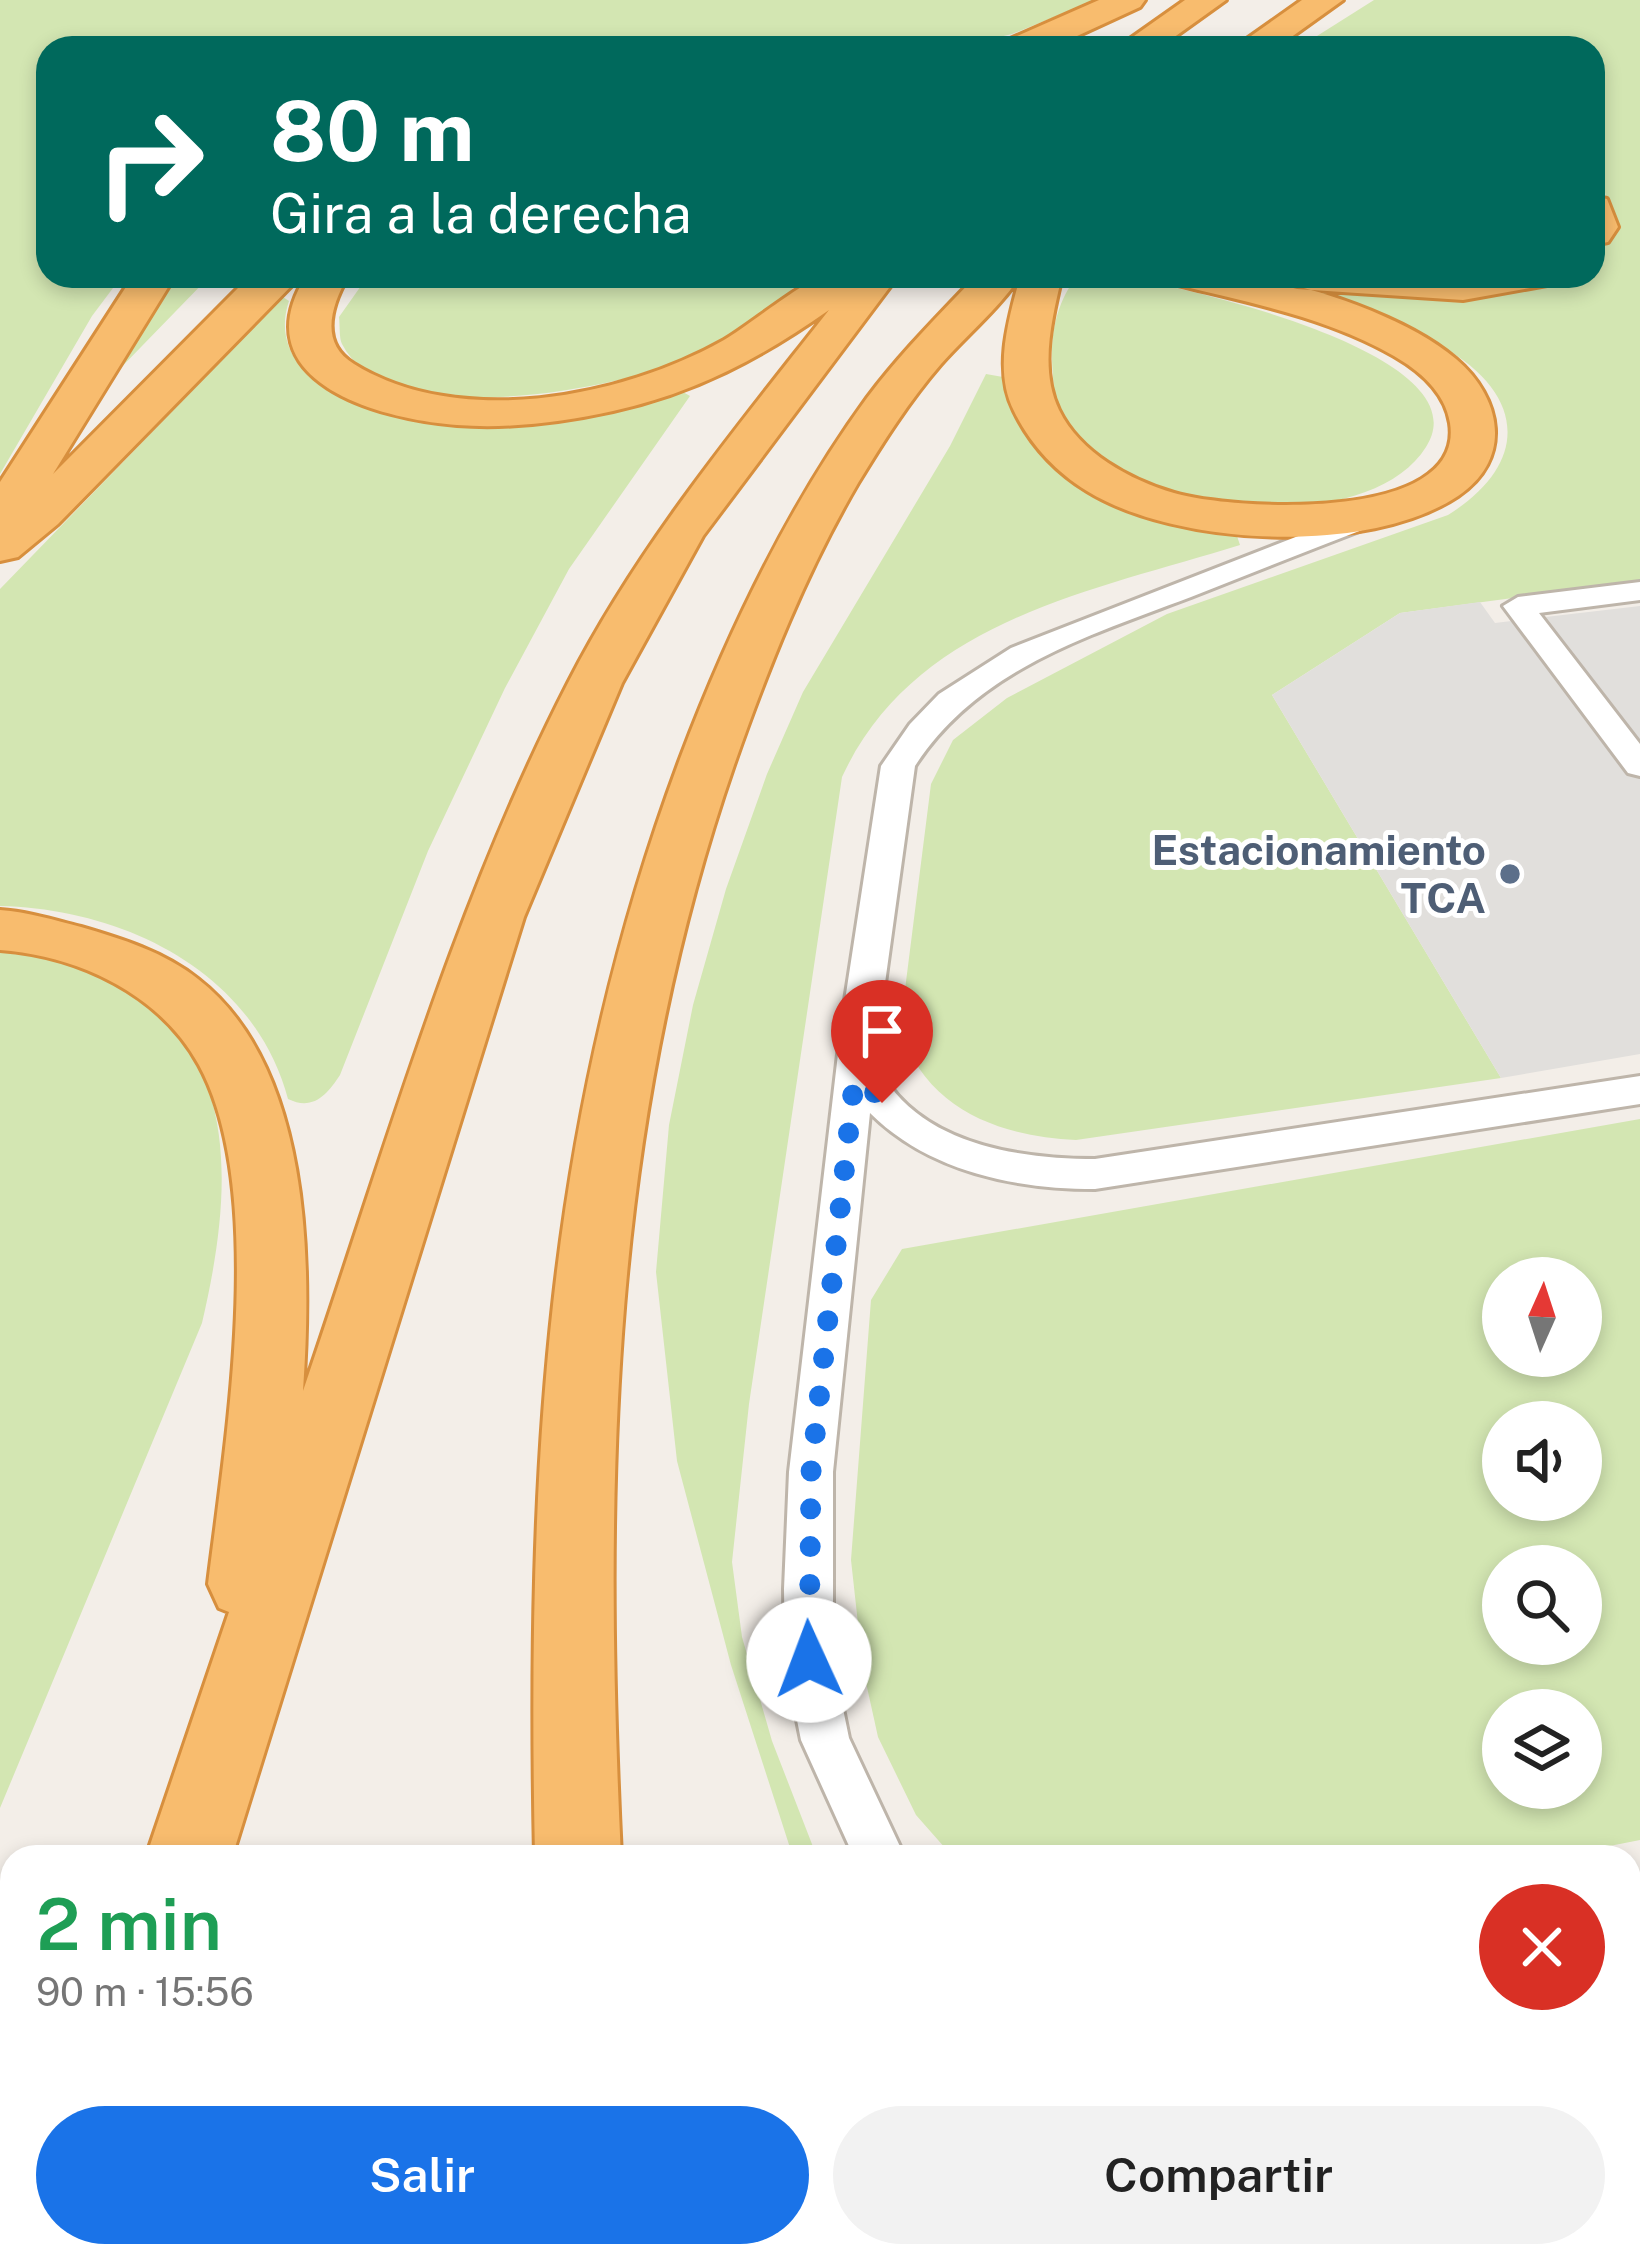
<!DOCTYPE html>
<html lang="es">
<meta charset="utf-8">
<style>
body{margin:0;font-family:"Public Sans",sans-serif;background:#f2f2f2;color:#222;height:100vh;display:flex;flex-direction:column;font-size:45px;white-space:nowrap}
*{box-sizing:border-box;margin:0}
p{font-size:39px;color:#767676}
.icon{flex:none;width:66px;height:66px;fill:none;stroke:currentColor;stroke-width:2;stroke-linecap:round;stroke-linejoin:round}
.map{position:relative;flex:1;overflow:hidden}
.side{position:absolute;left:0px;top:1845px;width:1641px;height:423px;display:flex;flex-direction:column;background:#fff;border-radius:36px 36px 0 0;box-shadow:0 6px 18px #0003}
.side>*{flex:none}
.banner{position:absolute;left:36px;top:36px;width:1569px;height:252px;border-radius:36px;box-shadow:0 6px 18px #0003;background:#00695c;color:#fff;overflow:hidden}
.needle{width:78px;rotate:3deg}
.buttons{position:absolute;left:1482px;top:1257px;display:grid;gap:24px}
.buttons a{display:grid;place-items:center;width:120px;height:120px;border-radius:50%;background:#fff;box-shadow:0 6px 18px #0003;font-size:60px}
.pin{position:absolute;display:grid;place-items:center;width:102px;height:102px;color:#fff;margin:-123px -51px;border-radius:50% 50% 50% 0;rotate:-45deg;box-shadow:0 0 12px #0007}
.pin .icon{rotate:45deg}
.me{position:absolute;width:132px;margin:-66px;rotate:358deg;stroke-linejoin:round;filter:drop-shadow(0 0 9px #0008)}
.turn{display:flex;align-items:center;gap:42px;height:252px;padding:0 36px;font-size:54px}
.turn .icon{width:156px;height:156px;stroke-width:2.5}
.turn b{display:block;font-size:84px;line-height:102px}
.round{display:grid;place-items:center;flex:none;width:126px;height:126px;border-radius:63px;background:#f2f2f2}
.summary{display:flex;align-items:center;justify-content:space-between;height:204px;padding:0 36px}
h1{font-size:72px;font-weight:600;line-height:90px;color:#1e9e55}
.button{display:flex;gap:24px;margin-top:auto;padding:24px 36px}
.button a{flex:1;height:138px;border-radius:72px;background:#1a73e8;color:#fff;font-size:48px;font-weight:600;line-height:138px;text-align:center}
.button a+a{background:#f2f2f2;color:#222}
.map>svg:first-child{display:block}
</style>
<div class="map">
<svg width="1640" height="2266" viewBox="0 0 1640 2266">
<rect width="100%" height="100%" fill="#f3eee8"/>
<path fill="#d3e6b2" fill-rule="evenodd" d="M0,0H1096L1012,34L953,48H48V276H122L92,316L0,474Z
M1374,0H1640V581L1400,613L1272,695L1501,1078L1076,1140C998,1136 926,1109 900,1029L931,784L953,740L1007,698L1167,614L1448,515C1530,464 1527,394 1441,346C1398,322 1350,308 1304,290L1309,284L1379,292L1593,276V250L1611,235L1605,192L1593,183V48H1298Z
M173,276H210L107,382Z
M368,276H806C772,309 737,339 694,357C620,388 389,436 342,344C339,338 340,325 339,317Z
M1077,276C1092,276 1108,275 1123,277C1178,286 1486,353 1426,447C1364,546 1100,514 1058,406C1053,392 1053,375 1052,361C1051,329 1058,301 1077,276Z
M283,297L289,301C262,381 374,419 438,423C459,424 482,418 503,416C552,410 602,405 651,400L683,392L690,396L569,569L505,688L428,851L340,1075C327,1095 313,1111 288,1099C254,972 125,909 0,906V589Z
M986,374L1003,377C1027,496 1133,514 1236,533L1240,545C1090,592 915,620 842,777L749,1404L732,1562L742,1637L772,1741L817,1857H793L731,1665L677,1461L656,1272L669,1125L693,1005L726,889L767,774L803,692L950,446Z
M0,942C24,945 48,956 70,964C87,970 107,974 122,983C246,1056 230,1203 202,1323L0,1808Z
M1640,1119V1840L1554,1857H953L916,1815L878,1737L863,1669L851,1560L871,1300L902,1249ZM1503,1278H1581V1356H1503ZM1503,1422H1581V1500H1503ZM1503,1566H1581V1644H1503ZM1503,1710H1581V1788H1503Z"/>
<path fill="#e1dfdc" d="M1480,602L1495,623L1640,606V1054L1501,1078L1272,695L1400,613Z"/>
<path fill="#d7ccc0" stroke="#cfc0b1" stroke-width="3" d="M1143,2256H1263V2266H1144Z"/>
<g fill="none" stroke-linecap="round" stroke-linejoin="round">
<g stroke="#beb5aa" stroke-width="6">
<path id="service" d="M1370,508L1384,517L1380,523C1317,547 1254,572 1191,597C1088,636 978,669 915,766L877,1041C885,1055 880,1072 890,1086C935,1147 1026,1159 1095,1159L1640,1076V1104L1095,1189C1016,1189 929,1172 870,1113L833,1472V1660L849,1738L905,1857H854L801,1740L785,1660L784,1589L789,1472L842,1020L881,766L910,724L939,694L1011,648Z
M1640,582V600L1539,613L1640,744V776L1628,773L1503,606L1518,597Z
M1640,1916V1968L1629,1970V1918Z
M1640,2149V2232L1631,2235L1640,2254L1637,2266H1579L1583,2256H1629V2154Z
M1014,2256H1072L1068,2266H1010Z
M1334,2256H1395L1399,2266H1338Z"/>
</g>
<g stroke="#d78f3e" stroke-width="6">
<path id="motorway" d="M1099,0H1145L1140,7L1051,48H1003L1008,40Z
M1185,0H1226L1159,48H1117Z
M1302,0H1343L1276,48H1234Z
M1593,196L1607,199L1618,227L1608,242L1593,245Z
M133,276H175L53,474L238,288L253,276H301L58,524L18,557L0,561V482Z
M306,276H348C331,306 319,343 354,364C459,429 621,398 724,340C747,327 804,280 824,276C847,272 875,276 898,276L703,536L622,683L524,917L232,1857H146L229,1612L219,1608L208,1584C225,1445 268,1191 199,1065C160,994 79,956 0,950V910C28,912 54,920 81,927C122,939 164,952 198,979C311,1067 312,1262 303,1391C384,1154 453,907 568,683C638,546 735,430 829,310C761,358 695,393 613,411C563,422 509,429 457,425C378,419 241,381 306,276Z
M976,276H1062C1052,318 1039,369 1059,410C1080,453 1130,480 1174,493C1231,510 1466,524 1450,423C1445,392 1420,371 1394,356C1328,318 1251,303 1178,285L1172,276C1196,276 1221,273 1245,276C1307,283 1409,318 1456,359C1502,398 1513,459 1458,496C1368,556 1176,546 1087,491C1056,472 1030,444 1014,411C993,370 1009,318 1020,277C998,309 967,335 941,364C909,401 883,442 858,483C806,572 768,668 734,765C610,1124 603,1482 621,1857H535C527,1473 544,1123 680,759C728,632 787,508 867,398C900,354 938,316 976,276Z
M1276,276H1553L1547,285L1463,300L1297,289L1282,285Z
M20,2256H118L116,2266H18Z
M564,2256H662L663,2266H565Z"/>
</g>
<use href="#service" fill="#fff" fill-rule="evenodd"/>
<use href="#motorway" fill="#f8bc6e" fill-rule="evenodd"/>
</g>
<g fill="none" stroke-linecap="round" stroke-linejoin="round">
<path stroke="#1a73e8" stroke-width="21" stroke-dasharray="0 37.8" d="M809,1660L811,1472L861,1020L866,1080L882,1103"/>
</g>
<circle fill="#5c6f8a" stroke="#fff" stroke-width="4.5" cx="1510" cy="874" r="12"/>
<g text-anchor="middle" stroke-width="10" stroke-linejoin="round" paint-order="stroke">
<g font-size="42" font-weight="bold" fill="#4e5e75" stroke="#fff" text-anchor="end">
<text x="1486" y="865">Estacionamiento<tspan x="1486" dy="48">TCA</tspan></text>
</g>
</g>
</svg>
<div class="buttons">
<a><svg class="needle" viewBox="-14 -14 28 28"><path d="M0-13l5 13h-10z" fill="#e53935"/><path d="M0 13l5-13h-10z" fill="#767676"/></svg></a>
<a><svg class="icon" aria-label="sound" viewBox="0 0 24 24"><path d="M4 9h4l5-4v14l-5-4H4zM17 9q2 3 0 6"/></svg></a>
<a><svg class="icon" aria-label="search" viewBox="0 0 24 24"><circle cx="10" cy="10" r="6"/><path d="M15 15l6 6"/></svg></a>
<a><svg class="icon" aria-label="layers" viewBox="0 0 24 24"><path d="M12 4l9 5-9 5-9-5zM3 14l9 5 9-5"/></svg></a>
</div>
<div class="pin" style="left:882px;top:1103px;background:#d93025"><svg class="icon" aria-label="arrive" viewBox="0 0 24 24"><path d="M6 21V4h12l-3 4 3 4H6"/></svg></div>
<svg class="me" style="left:809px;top:1660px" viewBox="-20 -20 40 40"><circle r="19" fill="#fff"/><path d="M0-13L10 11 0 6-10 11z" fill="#1a73e8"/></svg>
<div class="banner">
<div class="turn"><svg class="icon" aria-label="right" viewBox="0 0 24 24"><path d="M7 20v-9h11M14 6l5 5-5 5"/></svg><div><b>80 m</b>Gira a la derecha</div></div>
</div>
<section class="side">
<div class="summary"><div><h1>2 min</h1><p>90 m · 15:56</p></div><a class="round" style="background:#d93025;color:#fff"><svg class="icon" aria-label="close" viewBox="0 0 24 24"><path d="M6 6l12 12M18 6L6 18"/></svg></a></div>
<div class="button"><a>Salir</a><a>Compartir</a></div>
</section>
</div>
